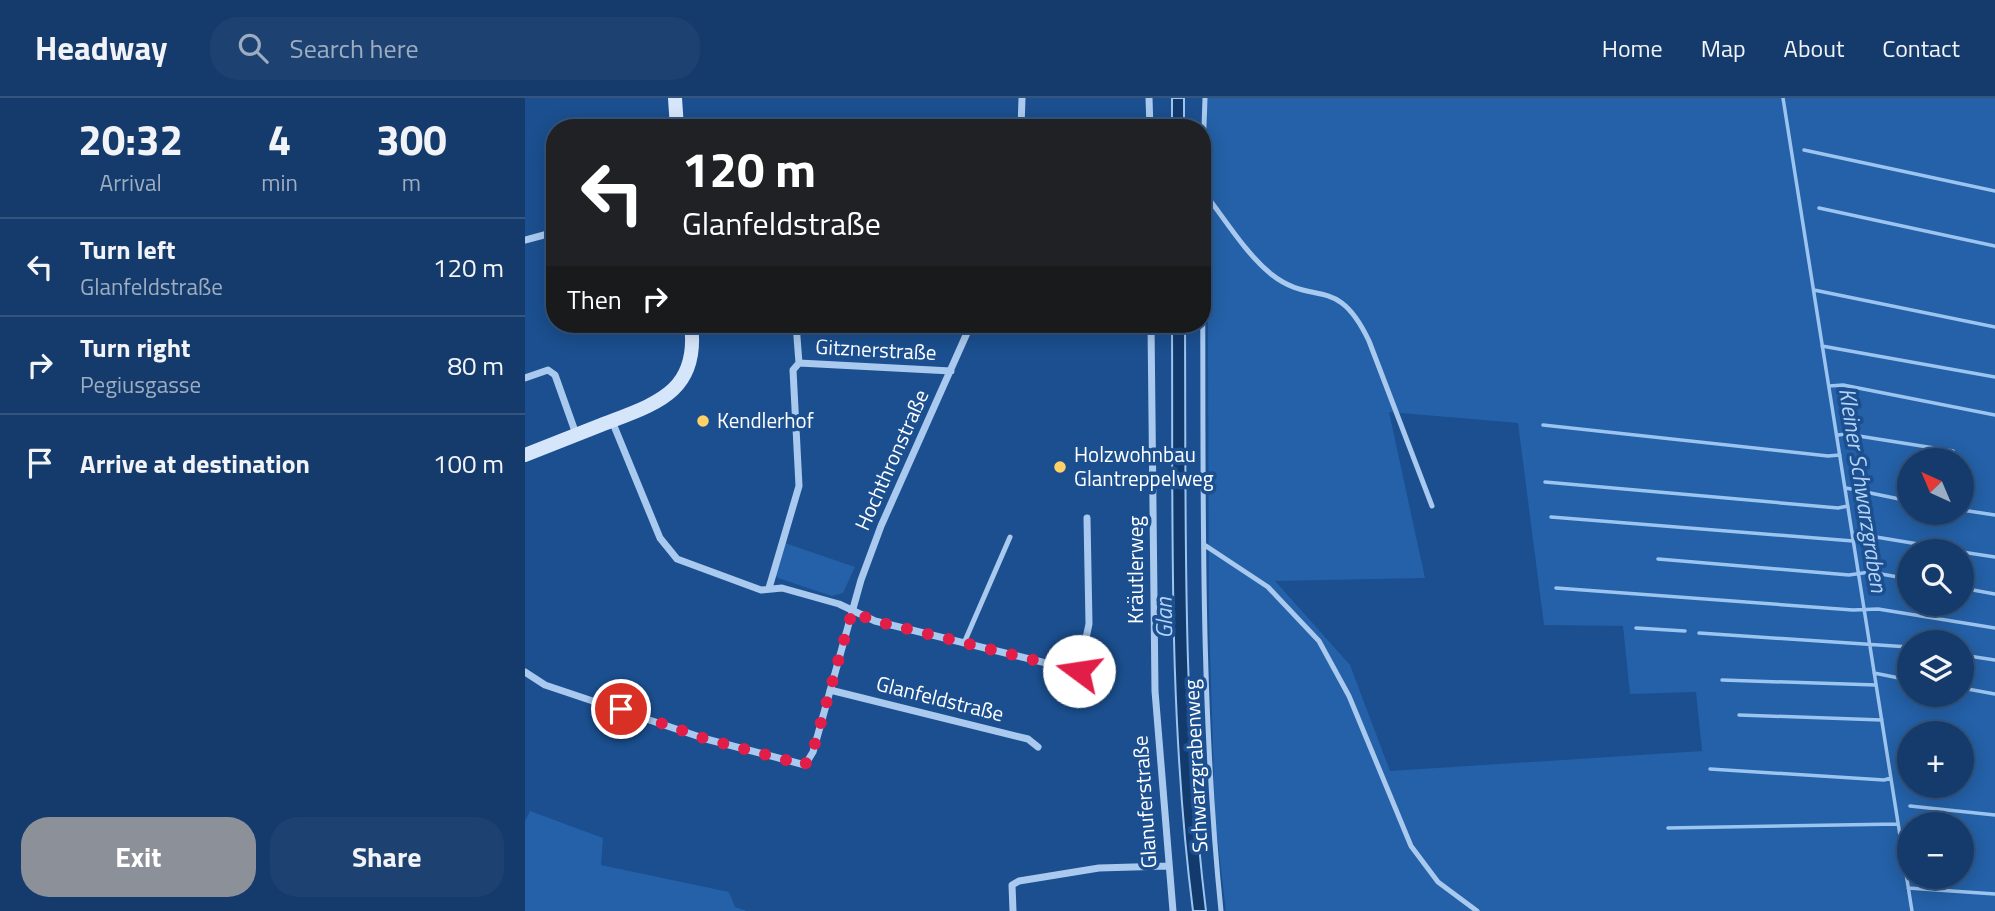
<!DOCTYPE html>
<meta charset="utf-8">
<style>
body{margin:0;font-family:"Titillium Web",sans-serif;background:#1d4271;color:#f1f3f6;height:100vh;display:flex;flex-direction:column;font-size:26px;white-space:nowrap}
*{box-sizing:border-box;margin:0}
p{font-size:23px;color:#9dadc1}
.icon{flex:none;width:38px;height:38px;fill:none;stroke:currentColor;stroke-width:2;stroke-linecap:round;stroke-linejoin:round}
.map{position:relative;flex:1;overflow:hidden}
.drawer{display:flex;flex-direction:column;background:#143b6b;width:525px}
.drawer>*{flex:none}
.hud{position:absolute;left:21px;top:21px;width:665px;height:214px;border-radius:28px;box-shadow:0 4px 18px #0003,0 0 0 2px #33557e;background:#202124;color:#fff;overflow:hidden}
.needle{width:46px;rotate:316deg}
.tools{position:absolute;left:1372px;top:350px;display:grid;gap:14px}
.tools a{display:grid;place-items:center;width:77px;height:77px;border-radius:50%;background:#143b6b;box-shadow:0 4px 18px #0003,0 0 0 2px #33557e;font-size:35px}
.pin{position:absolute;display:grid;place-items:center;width:60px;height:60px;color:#fff;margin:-30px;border:4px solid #fff;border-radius:50%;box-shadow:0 2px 7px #0007}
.me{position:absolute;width:77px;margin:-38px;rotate:284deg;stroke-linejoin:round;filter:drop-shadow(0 0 5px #0008)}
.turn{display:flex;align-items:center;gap:24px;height:147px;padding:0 21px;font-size:32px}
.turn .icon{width:91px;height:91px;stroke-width:2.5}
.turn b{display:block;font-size:49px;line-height:60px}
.then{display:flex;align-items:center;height:66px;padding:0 21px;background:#0003;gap:14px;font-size:26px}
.eta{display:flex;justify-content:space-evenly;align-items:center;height:119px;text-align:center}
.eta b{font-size:42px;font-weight:700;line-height:49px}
.action{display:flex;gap:14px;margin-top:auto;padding:14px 21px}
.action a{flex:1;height:80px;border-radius:28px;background:#8c9099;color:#fff;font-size:28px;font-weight:700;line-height:80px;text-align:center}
.action a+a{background:#1d4271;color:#f1f3f6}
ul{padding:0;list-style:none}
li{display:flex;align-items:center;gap:21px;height:98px;padding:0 21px;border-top:2px solid #33557e}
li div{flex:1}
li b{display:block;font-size:26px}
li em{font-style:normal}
header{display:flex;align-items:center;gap:42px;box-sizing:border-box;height:98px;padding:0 35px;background:#143b6b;border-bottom:2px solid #33557e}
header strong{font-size:33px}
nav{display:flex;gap:38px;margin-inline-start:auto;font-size:24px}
.search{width:490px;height:63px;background:#1d4271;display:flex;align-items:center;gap:18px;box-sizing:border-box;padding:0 24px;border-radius:28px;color:#9dadc1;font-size:26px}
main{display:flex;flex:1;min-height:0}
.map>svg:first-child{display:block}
</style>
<header>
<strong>Headway</strong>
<div class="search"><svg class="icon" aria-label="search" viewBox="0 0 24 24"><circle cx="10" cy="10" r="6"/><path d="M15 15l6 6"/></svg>Search here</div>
<nav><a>Home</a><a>Map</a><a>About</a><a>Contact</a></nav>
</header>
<main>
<section class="drawer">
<div class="eta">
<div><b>20:32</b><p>Arrival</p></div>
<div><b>4</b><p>min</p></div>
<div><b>300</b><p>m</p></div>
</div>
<ul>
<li><svg class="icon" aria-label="left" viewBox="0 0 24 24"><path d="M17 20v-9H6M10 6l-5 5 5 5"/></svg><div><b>Turn left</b><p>Glanfeldstraße</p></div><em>120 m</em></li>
<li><svg class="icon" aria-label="right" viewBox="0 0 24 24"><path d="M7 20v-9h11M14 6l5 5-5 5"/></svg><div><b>Turn right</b><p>Pegiusgasse</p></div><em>80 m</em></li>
<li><svg class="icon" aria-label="arrive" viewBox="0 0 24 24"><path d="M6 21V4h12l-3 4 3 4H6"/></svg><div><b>Arrive at destination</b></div><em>100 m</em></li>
</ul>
<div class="action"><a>Exit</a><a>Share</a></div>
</section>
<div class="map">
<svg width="1470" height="813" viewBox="0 0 1470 813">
<rect width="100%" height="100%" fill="#1b4f8f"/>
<path fill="#2461a8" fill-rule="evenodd" d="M682,0H1470V813H701L690,720L684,516ZM864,314L993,325L1019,527L1098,528L1105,596L1171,594L1177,653L865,673L825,567L750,483L900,480ZM1384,362H1437V415H1384ZM1384,453H1437V506H1384ZM1384,544H1437V597H1384ZM1384,635H1437V688H1384ZM1384,726H1437V779H1384Z
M260,445L330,469L318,495L307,498L253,480L250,476Z
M5,713L78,740L76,767L204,794L210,809L222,813H0V723Z"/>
<path fill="#123a6d" stroke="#9cc4f0" stroke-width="2" d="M647,0H659V30H647Z
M647,226H660C661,421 657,619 681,813H668C643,619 648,421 647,226Z"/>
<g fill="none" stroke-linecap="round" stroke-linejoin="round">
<path stroke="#9cc4f0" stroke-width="3.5" d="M1258,0L1387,813
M1279,52L1470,93
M1294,110L1470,148
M1289,192L1470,229
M1297,248L1470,279
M1304,288L1318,287L1470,317
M1018,327L1303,358L1315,357
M1313,337L1321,336L1428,353
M1020,384L1313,410L1323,408
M1321,390L1384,403
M1437,412L1470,417
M1026,419L1328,443
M1327,435L1435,453
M1437,454L1470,459
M1133,461L1324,477L1345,474L1384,481
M1031,490L1328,512L1353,511L1470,530
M1437,490L1470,496
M1111,530L1160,533
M1174,535L1384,549
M1437,557L1470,562
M1349,575L1384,582
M1197,582L1351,587
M1437,590L1470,596
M1214,617L1357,622
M1185,671L1359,682L1366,680
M1385,708L1470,717
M1143,730L1373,726
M1383,790L1470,796"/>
<path stroke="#a9c9ee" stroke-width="5" d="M677,88L680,0
M677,92C699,119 719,154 746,176C789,210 812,175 844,243L907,408
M677,102C680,339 672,578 696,813
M681,448L743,489L794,543L824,598L886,748L913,784L952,813
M439,545L485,439"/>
<path stroke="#a9c9ee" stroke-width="7" d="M624,0L625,30
M496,30L497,0
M0,142L30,134
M626,226L630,593L648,813
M274,265L426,273
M0,280L23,272L30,277L51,336
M87,323L135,440L152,461L236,492L257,490L314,506L350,523L554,573L564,526L562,420
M244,490L274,388L268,272L274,265L271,226
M0,574L20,587L181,641L280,667L288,654L336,482L356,428L446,226
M305,592L503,641L513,649
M488,813L487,787L494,783L574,770L643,768"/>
<path stroke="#d6e6fa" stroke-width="14" d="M150,0L152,30
M0,357C25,347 51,337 76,327C130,306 175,295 166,226"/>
</g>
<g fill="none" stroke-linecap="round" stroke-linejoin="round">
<path stroke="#e11d48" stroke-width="12" stroke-dasharray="0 21.6" d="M96,611L181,641L280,667L289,649L327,514L350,523L554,573"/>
</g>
<g fill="#ffd166" stroke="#1b4f8f" stroke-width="2.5">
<circle cx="178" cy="323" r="7"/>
<circle cx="535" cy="369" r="7"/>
</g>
<g text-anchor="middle" stroke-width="7" stroke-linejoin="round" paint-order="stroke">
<g font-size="21" fill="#fff" stroke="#1b4f8f">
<text transform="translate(351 252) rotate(3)" y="7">Gitznerstraße</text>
<text transform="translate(367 362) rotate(-66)" y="7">Hochthronstraße</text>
<text transform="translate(611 472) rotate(-90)" y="7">Kräutlerweg</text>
<text transform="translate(415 601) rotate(14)" y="7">Glanfeldstraße</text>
<text transform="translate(671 668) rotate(-93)" y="7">Schwarzgrabenweg</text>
<text transform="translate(620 704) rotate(-94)" y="7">Glanuferstraße</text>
</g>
<g font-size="21" fill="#fff" stroke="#1b4f8f" text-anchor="start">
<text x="192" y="330">Kendlerhof</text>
<text x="549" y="364">Holzwohnbau<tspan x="549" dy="24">Glantreppelweg</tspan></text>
</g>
<g font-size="23" font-style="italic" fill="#b5d3f5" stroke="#1b4f8f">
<text transform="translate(1338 392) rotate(81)" y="8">Kleiner Schwarzgraben</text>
<text transform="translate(639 520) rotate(-91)" y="8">Glan</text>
</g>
</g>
</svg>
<div class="tools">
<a><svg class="needle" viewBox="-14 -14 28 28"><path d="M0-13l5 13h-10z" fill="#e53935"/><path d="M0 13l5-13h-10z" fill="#9dadc1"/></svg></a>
<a><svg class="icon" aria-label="search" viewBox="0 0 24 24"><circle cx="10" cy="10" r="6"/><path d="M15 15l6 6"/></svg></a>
<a><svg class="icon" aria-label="layers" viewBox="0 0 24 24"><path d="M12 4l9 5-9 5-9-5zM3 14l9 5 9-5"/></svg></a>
<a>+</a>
<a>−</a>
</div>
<div class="pin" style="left:96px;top:611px;background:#d93025"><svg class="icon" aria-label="arrive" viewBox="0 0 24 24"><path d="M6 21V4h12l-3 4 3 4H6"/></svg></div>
<svg class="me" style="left:554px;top:573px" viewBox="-20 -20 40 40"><circle r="19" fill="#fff"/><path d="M0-13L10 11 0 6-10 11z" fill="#e11d48"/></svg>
<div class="hud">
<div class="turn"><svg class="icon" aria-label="left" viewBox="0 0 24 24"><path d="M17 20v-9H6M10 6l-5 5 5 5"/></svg><div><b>120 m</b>Glanfeldstraße</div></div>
<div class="then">Then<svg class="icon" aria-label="right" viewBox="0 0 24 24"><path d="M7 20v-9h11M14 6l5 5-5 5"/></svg></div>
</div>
</div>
</main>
